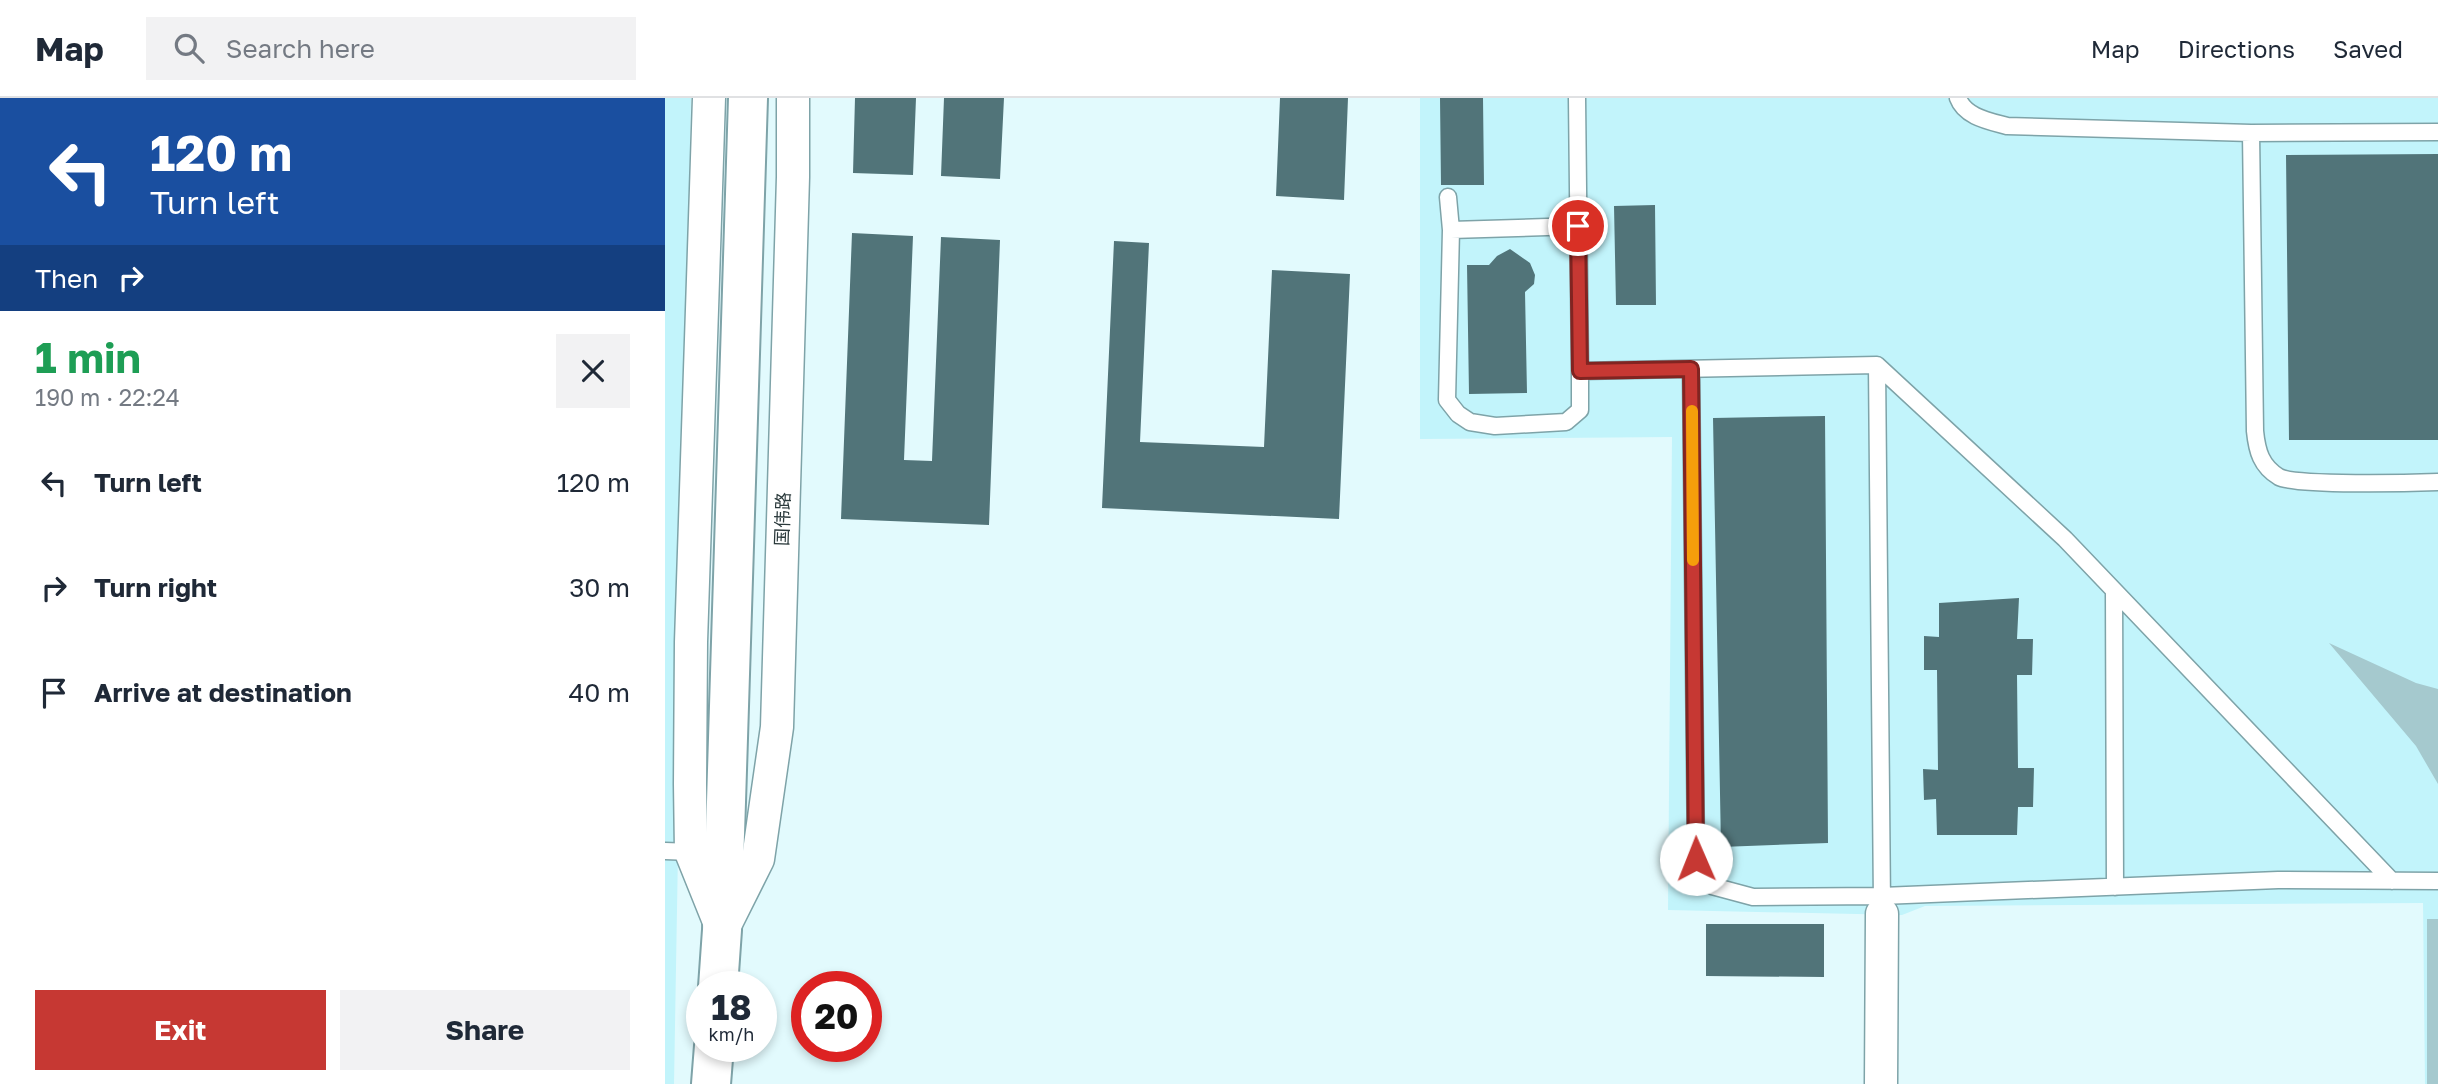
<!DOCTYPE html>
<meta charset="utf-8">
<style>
body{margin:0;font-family:"Golos Text","Noto Sans SC",sans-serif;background:#f2f2f3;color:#1f2937;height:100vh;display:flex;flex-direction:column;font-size:26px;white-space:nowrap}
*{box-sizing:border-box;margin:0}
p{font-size:23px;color:#747a83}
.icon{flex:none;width:38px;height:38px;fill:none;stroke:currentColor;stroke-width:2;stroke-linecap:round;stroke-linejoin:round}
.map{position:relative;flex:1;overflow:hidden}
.panel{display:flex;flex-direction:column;background:#fff;width:665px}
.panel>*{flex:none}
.banner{background:#1a4fa0;color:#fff;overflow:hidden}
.speed{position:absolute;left:21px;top:873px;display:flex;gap:14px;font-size:35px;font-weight:700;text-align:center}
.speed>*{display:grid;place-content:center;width:91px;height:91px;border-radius:50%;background:#fff;box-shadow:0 4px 10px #0003;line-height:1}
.speed small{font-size:18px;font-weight:400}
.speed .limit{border:10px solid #d22;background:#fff;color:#111}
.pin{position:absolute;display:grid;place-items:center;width:60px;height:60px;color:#fff;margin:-30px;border:4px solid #fff;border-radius:50%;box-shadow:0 2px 7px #0007}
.me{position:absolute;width:77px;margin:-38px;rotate:359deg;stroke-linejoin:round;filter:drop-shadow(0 0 5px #0008)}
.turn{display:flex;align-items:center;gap:24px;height:147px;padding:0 35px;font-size:32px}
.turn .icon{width:91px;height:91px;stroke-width:2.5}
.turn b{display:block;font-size:49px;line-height:60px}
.then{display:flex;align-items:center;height:66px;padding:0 35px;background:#0003;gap:14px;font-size:26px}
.round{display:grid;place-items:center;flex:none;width:74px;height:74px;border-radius:0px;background:#f2f2f3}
.head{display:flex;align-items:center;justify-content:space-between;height:119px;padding:0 35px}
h1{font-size:42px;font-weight:700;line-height:52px;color:#1e9e55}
.primary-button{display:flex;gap:14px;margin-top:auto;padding:14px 35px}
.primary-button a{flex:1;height:80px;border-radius:0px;background:#c63833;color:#fff;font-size:28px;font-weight:700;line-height:80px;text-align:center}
.primary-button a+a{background:#f2f2f3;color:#1f2937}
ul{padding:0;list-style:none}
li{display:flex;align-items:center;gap:21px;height:105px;padding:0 35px}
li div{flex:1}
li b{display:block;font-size:26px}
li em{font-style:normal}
header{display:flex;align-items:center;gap:42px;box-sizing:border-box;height:98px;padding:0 35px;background:#fff;border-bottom:2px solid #e0e1e3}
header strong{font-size:33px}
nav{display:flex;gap:38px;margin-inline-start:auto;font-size:24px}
.search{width:490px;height:63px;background:#f2f2f3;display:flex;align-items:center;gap:18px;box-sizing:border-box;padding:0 24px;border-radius:0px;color:#747a83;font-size:26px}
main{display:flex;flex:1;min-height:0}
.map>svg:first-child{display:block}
</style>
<header>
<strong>Map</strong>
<div class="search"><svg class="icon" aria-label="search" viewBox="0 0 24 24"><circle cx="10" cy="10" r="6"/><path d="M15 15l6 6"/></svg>Search here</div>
<nav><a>Map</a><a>Directions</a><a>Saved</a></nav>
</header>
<main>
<section class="panel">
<div class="banner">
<div class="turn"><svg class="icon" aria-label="left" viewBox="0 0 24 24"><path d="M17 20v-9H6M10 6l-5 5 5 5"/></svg><div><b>120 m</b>Turn left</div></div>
<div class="then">Then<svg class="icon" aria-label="right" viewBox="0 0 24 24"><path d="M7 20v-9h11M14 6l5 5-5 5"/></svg></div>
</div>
<div class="head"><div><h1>1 min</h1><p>190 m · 22:24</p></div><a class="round"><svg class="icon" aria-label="close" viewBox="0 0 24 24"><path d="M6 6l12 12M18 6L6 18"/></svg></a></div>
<ul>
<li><svg class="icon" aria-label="left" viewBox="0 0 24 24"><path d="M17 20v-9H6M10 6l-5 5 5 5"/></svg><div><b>Turn left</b></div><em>120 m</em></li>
<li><svg class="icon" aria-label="right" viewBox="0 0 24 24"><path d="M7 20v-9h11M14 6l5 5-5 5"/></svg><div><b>Turn right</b></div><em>30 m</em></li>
<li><svg class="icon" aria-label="arrive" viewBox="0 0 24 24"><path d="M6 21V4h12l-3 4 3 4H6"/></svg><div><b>Arrive at destination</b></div><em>40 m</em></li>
</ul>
<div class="primary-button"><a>Exit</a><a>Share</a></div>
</section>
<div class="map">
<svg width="1773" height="986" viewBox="0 0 1773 986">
<rect width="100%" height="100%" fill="#e2fafd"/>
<path fill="#c2f4fb" d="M0,0H26L9,986H0Z
M755,0H1773V986H1760L1758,805L1260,808L1237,817L1003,812L1007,339L755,341Z"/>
<path fill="#a5c9ce" d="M1664,545L1751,585L1773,591V686L1751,648Z
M1762,821H1773V986H1762Z"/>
<path fill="#517479" d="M190,0H251L248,77L188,75Z
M279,0H339L335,81L276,78Z
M615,0H683L679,102L611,98Z
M775,0H818L819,87H776Z
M1773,56V342H1624L1621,57Z
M990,107L991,207H951L949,108Z
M187,135L248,138L239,362L267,363L276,139L335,142L324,427L176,421Z
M449,143L484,145L475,344L599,349L607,172L685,176L674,421L437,410Z
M845,151L865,165L870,177L869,186L860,194L862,295L804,296L802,167H824L832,158Z
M1160,318L1163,745L1056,749L1048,320Z
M1354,500L1352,541H1368L1367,577H1352L1353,670H1369L1368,709H1353L1352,737H1272L1271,701L1259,702L1258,671L1273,672L1272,572H1259V538L1274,539V505Z
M1041,826H1159V879L1041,878Z"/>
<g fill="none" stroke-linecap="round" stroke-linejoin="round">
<g stroke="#7ea3a8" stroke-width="19">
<path id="lane" d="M912,0L915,273L1212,267L1400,441L1727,783
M1293,0C1300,19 1324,23 1342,28L1586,35L1773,34
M1586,35L1590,333C1592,353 1596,368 1614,379C1631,388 1747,385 1773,384
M783,99L786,132L782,302L793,316L805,324L830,328L901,324L915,312V273
M786,132L913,128
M1212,267L1217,807
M1026,271L1031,761L1047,788L1088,799L1217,798L1613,782L1773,783
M1449,493L1450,789
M0,753L26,754"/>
</g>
<g stroke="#7ea3a8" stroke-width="35">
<path id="street" d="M44,0L26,544L25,686L26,754L55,826
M58,831L93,761L112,629L128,79V0
M1216,986L1217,816"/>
</g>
<g stroke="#7ea3a8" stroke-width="42">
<path id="secondary" d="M53,889L57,832L83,0
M46,986L49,948"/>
</g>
<use href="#lane" stroke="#fff" stroke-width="16"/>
<use href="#street" stroke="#fff" stroke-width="32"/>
<use href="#secondary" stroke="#fff" stroke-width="38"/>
</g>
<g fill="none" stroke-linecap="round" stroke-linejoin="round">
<g stroke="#812421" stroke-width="18">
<path id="route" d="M913,128L915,273L1026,271L1031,761"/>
</g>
<use href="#route" stroke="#c63833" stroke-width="12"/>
<path stroke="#f59e0b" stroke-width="12" d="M1027,313L1028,462"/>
</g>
<g text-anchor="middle" stroke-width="7" stroke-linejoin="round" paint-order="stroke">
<g font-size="18" fill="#2a393b" stroke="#fff">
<text transform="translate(118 421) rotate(-88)" y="6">国伟路</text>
</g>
</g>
</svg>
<div class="speed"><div>18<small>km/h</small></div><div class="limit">20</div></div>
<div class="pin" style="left:913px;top:128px;background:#d93025"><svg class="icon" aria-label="arrive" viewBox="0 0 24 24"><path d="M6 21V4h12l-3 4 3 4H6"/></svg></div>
<svg class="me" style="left:1031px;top:761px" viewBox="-20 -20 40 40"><circle r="19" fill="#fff"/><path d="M0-13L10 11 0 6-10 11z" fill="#c63833"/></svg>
</div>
</main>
